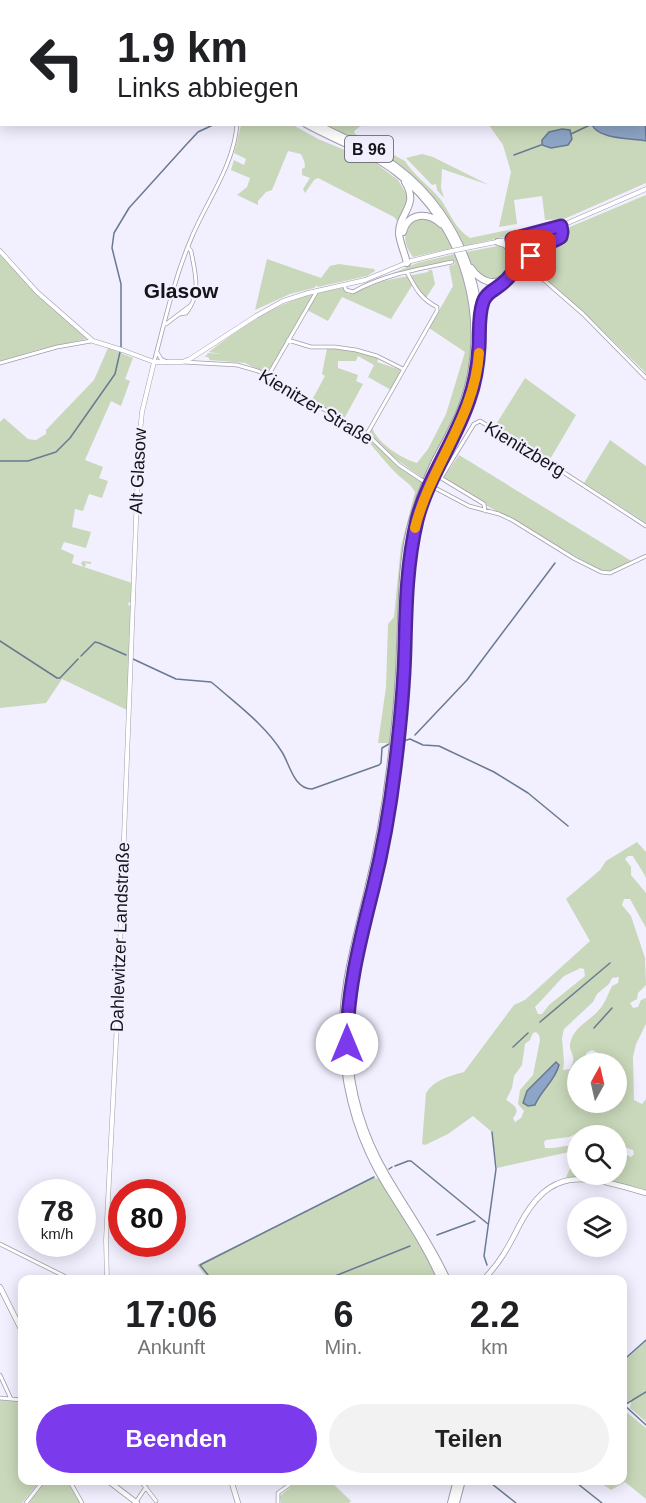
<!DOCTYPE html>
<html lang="de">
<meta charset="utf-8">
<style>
body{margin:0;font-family:Arial,sans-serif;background:#f2f2f2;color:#202124;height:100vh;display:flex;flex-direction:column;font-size:22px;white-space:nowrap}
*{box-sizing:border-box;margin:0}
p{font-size:20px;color:#757577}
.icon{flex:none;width:33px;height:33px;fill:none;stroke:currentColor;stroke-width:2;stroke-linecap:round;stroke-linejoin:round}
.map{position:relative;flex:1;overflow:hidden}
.drawer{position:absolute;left:18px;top:1275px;width:609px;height:210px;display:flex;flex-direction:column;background:#fff;border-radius:12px;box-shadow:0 3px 15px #0003}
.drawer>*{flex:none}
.top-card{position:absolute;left:0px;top:0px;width:646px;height:126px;box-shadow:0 3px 15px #0003;background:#fff;color:#202124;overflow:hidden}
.needle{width:39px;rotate:8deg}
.buttons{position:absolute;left:567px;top:1053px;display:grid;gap:12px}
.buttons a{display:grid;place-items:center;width:60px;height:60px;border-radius:50%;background:#fff;box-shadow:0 3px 15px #0003;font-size:30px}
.speed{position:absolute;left:18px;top:1179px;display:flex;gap:12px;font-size:30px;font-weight:700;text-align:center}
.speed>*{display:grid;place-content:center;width:78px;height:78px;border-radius:50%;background:#fff;box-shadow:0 3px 15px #0003;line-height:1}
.speed small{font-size:15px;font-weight:400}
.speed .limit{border:9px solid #d22;background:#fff;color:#111}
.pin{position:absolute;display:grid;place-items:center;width:51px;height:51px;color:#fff;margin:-26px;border-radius:12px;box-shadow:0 3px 9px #0006}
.me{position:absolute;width:66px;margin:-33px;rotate:0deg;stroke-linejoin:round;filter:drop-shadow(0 0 4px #0008)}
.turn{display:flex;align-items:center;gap:21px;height:126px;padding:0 18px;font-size:27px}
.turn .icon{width:78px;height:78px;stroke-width:2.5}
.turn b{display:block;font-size:42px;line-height:51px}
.eta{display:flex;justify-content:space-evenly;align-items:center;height:102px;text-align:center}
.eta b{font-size:36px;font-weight:700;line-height:42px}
.cta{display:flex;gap:12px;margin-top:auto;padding:12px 18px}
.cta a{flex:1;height:69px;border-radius:36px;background:#7c3aed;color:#fff;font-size:24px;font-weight:700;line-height:69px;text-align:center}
.cta a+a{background:#f2f2f2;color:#202124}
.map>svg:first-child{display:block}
</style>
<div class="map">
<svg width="646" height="1503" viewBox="0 0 646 1503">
<rect width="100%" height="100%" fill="#f2efff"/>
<path fill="#c9d8ba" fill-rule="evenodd" d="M303,0H646V118L645,2H302Z
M241,125H293L318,139L374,162L398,180L407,195V203L397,221L394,217L318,178L314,180L305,193L303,189L310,178L302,175V169L305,167C305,161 303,159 301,154L288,151L272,190L266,192L258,201V205L237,195L247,187L250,178L231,170L234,160L244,165L246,159L234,153Z
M324,125H362L354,131L355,134L405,161C414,176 430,186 441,200C450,213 456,230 470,238L503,231L558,225L464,246C437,182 383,152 324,125Z
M489,125H592C601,140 630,138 646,141V183L564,219L545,220L542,196L514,200L517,224L499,227L511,172L503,145Z
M422,154L433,157L489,185L442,169L441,188L444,198L437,190L436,184L432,185L406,158Z
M646,195V375L644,371L582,311L537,271L534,258L541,248L561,245L564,242L565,229Z
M427,216L439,224L453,248L413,257C403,244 403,233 411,220Z
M560,230L561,235C551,244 541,241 529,253L528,263L545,288L537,277L523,265C521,271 519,278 514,282C499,296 484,294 484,318L482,319L485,300L514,273V243Z
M498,246H505C514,257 511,271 499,279H484L473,269L466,252Z
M0,252L37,293L85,335L86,339L41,349L0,361Z
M455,254C475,308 479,367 453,421C444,440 433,459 424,479L393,457L369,433L372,427C376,442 402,459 417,463L428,449L446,414L465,352L429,328L453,286L449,266L455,264L454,261L418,268L375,281L417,263Z
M267,259L321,278L330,266L339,264L374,269L375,271L367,276L318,287L317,285L314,288L290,294L255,310Z
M429,270H432L435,284L426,298L413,284L391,319L342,297L328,321L305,309L269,373H266L245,363L210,360L208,357H205L208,353L221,354L209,352C230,335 267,310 292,301C309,294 327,291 346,287L348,294L352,293L383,281L428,272Z
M108,348L133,358L125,379L130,381L121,406L111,401L85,460L103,467L99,478L108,481L102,498L89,494L83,511L75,509L72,527L91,532L86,548L64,542L61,549L74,555L72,563L83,567L81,563L83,561L91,562V564L85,563L86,565L84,567L132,583L131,602H129L128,605L131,606L127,710L62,679L46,703L0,708V422L4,418L28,439L36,440L46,434V430L94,380Z
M327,348C344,349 362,351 379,357L377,362L401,370L391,390L368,377L374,365L358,356L356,361H338V368L358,375L356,381L363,384L344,419L312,400L325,376L322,374Z
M525,378L576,415L549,461L495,426Z
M353,428L368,437L397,466L422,482C390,567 402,655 390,743H378L386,687L388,624L394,617L401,546L415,492C411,484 403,480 397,474C381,459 371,441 353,428Z
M610,440L646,466V523L584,483Z
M459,455L633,562L611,572H603L442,480Z
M637,842L646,852V878C642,869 637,864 633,856H628L625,859L631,867V875L646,893V928L630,899H624L622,905L631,916L645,958L646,985L638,993L637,999L630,1003L633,1008L638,1007L641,1000L646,998V1024L636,1044L633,1057L634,1100L642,1104L646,1099V1190L605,1181L566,1177L577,1154L569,1152L497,1168L492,1132L473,1116L448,1134L425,1145L422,1144L426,1093C434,1080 449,1076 464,1072L514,1005L525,1000L590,941L566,899L600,870L606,861ZM580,968L584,969L585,976L549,1005L542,1014H538L535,1007C545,997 553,987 562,978C566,974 574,972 580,968ZM619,977L618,983L612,986C608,994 605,1004 598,1011C587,1023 570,1029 570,1048C574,1059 575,1058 570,1069L563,1070L564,1062L562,1038L564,1029L593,1002L597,994L609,984L612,978ZM536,1032L539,1035L540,1040L533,1075L520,1090L518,1104L524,1111L521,1118L515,1122L513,1118C521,1109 514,1105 506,1100L512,1088L514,1076L522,1065L525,1044L530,1040L533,1033ZM592,1050L598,1053V1063L616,1064V1102H578L576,1100L578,1064L588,1063L586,1053ZM557,1062L559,1065C554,1080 540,1089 536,1104L527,1091ZM580,1132L595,1135L616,1136L617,1140L624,1147L633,1150L634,1154L631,1157L625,1154L623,1150H617L616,1174H578L577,1145C566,1145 556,1149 545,1148L544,1142L546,1140L569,1137Z
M374,1177L376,1179L378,1178L419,1241L438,1279H208L197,1265Z
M646,1341V1422L630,1408L632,1399L625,1403L622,1402L623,1362Z
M0,1400L22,1402V1480L40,1481L22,1503H0Z
M625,1411L646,1428V1499L625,1482L611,1490L598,1481L622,1480V1413Z
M47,1480L67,1481L80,1503H29Z
M299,1480L330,1481L351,1501L349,1503H281L280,1496Z"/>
<path fill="#8da5c6" stroke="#697a92" stroke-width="1.5" d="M645,118L646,141C631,138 600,140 592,125L645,124Z
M562,129L570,130L572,139L568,145L551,148L542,145V140L549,132Z
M556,1062L559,1065C555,1081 541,1090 535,1105L528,1106L523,1103L527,1091Z"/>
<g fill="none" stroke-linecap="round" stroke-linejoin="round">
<path stroke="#697a92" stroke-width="1.5" d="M571,134L592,124
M514,155L541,145
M121,347V284L112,248L114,233L129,208L185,146L198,132L215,124
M0,461H28L56,452L70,438L115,374L120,352
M0,641L57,678H60L78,659
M81,656L95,642L99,643L126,655
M133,659L176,679L211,682L216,686C239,706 266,726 282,752C290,765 294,789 312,789L379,765L381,763L382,748L389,744
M415,735L467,680L555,563
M400,742L410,739L423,745L439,746L494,772L528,793L568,826
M540,1022L610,963
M594,1028L612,1008
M513,1047L528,1033
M395,1166L408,1161H411L488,1224
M389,1169L392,1167
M437,1235L475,1221
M487,1265L484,1256L496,1169L492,1132
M499,1277L501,1280
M212,1280L200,1265L374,1177
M325,1280L410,1246
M627,1357L646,1340
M622,1361L623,1360
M622,1403L646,1425
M626,1404L646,1392
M487,1480L516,1503
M573,1480L602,1503"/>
<g stroke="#a09eac" stroke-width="4.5">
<path id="minor" d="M207,0V2
M300,2L301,0
M0,100L2,98
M561,226L562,234L560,239C545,247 515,249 537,274L583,314L646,378
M344,285L346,290L353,292C382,275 419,269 452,262
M180,314L186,313C202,294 195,272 191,251L188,247
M164,324H166L191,305
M288,340L311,347H335L356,350L377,356L403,369
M157,352L161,359L167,362
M154,362C165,321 174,279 191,239C206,202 234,166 237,124
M183,362L237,365L258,371L367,434L399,465L420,479
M0,363L57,347L91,341
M268,376L317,291
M367,434L437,311V307C421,299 415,288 407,272
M435,488L469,506L499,514L512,520L575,559L601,572L610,573L646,556
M485,511L484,504L441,478L474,424L480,421L546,461L646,526
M0,1244L72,1280
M0,1375L11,1399
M0,1398L22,1400
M69,1480L82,1503
M143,1484L156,1501
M136,1502L146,1487
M26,1503L44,1480
M278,1503V1493L296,1480"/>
</g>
<g stroke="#a09eac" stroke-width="5">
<path id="tertiary" d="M471,247L526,236L563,225L646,189
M0,251L37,292L93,341L122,350L154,362H182L190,359L256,316L283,301L308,293L365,280L411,261L447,252
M107,1280L106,1240L117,1022L139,442L142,412L154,362"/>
</g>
<g stroke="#a09eac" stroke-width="6">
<path id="secondary" d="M483,1280C500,1263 509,1246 519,1226C552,1162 588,1177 646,1193
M0,1287L22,1331
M107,1480L137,1503
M231,1480L238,1503"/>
</g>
<g stroke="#a09eac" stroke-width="8">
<path id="trunk" d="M214,0L215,2
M219,0V2
M306,124C336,141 369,151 396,172C465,224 492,322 463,403C456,423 445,442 435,461C424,484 415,508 409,533C401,571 402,609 400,648C399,688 395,729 390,769C385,809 378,849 368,889C356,941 340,992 343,1046C346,1096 361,1144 387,1186C406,1217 427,1246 441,1280
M316,124C343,138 370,148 395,166C466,218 498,315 470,399C462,422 450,442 439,463C428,486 419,510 414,535C406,570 406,607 405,643C404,686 400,728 395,770C389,811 382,851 373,890C360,942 345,993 348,1047C350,1092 363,1136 386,1175C406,1210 430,1242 447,1280
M405,182C420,206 398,213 399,234C400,243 405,254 407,263
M403,232C408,212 428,212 441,224
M498,242L505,244L510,249
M471,268C480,281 494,288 507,275
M481,313C486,283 509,289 515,268C517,259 513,248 512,239
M451,1503L457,1480
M456,1503L462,1480"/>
</g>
<use href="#minor" stroke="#fff" stroke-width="3"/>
<use href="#tertiary" stroke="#fff" stroke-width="4"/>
<use href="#secondary" stroke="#fff" stroke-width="4.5"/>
<use href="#trunk" stroke="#fff" stroke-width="6"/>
<g stroke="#a09eac" stroke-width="4.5" stroke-linecap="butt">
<path id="minor-bridge" d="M420,479L435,488"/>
</g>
<g stroke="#a09eac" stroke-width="5" stroke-linecap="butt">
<path id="tertiary-bridge" d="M447,252L471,247"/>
</g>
<use href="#minor-bridge" stroke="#fff" stroke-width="3"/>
<use href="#tertiary-bridge" stroke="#fff" stroke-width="4"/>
</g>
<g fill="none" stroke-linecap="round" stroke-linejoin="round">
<g stroke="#51269a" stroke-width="15">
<path id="route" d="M347,1044C347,990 360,941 373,889C383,849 390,809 395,768C400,728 404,687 405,646C406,604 407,562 417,520C428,477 455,442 469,400C475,383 478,365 479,347C480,332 478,317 483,302C485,296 490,292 495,289C519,273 516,265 512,239L561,226L562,232L561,237C550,245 538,242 531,256"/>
</g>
<use href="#route" stroke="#7c3aed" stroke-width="10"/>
<path stroke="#f59e0b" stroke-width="10" d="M415,528C430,467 475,417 479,353"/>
</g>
<g text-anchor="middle" stroke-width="4.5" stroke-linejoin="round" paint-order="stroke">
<rect fill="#f2efff" stroke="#57565e" stroke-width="1.5" x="345" y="136" width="48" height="26" rx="4.5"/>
<g font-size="16" font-weight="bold" fill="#151419">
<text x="369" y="155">B 96</text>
</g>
<g font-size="18" fill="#151419" stroke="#f2efff">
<text transform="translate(316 407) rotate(31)" y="6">Kienitzer Straße</text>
<text transform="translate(525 449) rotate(31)" y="6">Kienitzberg</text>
<text transform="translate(138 471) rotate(-87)" y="6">Alt Glasow</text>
<text transform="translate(120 937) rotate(-88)" y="6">Dahlewitzer Landstraße</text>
</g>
<g font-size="21" font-weight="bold" fill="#151419" stroke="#f2efff">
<text x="181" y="298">Glasow</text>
</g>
</g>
</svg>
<div class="buttons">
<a><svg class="needle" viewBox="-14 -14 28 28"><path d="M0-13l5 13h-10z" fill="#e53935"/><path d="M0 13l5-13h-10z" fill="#757577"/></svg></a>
<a><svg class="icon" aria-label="search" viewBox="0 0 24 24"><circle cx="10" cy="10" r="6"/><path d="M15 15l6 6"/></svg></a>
<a><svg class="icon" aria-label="layers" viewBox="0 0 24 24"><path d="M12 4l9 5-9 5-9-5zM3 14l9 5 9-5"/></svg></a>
</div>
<div class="speed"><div>78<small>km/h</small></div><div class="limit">80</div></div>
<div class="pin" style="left:531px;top:256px;background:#d93025"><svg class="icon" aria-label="arrive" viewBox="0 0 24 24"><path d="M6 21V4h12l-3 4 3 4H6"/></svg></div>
<svg class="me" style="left:347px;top:1044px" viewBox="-20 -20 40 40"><circle r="19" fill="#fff"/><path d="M0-13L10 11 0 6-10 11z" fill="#7c3aed"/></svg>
<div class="top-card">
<div class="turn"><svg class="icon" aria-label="left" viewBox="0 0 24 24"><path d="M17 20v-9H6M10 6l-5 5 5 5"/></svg><div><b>1.9 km</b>Links abbiegen</div></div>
</div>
<section class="drawer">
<div class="eta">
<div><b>17:06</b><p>Ankunft</p></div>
<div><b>6</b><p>Min.</p></div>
<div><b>2.2</b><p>km</p></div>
</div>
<div class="cta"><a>Beenden</a><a>Teilen</a></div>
</section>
</div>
